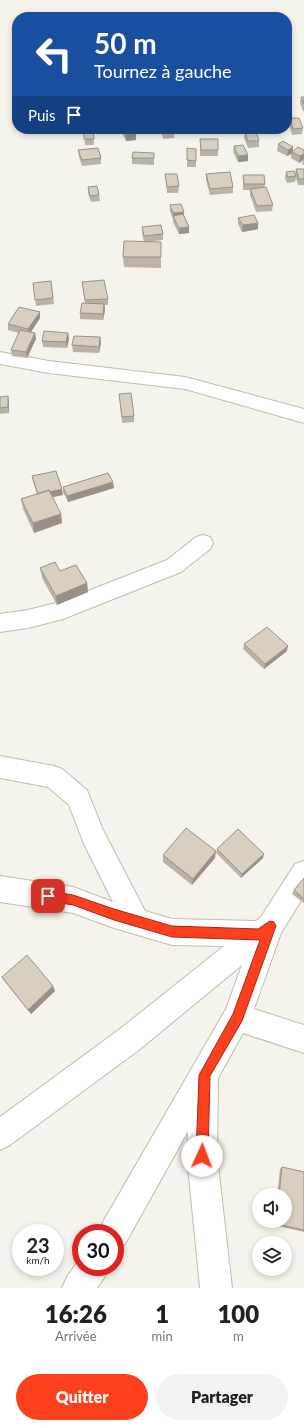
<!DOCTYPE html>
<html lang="fr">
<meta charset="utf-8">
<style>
body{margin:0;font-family:Lato,sans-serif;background:#f2f2f2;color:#202124;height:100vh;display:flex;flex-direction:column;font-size:15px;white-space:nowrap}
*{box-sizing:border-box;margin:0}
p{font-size:13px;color:#757577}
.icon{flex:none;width:22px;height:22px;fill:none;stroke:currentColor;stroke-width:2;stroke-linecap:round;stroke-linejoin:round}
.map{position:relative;height:1288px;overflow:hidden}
.side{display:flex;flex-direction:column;background:#fff;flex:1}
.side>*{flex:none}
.hud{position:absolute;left:12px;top:12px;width:280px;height:122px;border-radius:16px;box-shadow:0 2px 6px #0003;background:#1a4fa0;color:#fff;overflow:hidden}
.fabs{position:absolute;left:252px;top:1188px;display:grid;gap:8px}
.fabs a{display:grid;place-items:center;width:40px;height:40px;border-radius:50%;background:#fff;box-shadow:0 2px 6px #0003;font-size:20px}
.speed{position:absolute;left:12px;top:1224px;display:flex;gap:8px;font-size:20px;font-weight:700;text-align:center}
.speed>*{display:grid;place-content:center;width:52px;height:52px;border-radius:50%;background:#fff;box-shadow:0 2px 6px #0003;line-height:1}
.speed small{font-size:10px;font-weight:400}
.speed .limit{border:6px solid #d22;background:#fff;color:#111}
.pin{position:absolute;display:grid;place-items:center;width:34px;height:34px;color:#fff;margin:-17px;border-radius:8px;box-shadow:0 2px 6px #0006}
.me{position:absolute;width:44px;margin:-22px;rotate:2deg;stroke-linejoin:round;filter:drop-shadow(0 0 3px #0008)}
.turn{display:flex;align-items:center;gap:14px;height:84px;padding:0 16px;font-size:18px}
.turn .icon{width:52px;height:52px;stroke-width:2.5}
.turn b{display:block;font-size:28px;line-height:34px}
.then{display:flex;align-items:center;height:38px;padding:0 16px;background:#0003;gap:8px;font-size:15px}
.eta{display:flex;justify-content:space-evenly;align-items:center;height:68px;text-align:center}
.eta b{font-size:24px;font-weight:800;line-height:28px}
.button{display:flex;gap:8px;margin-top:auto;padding:8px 16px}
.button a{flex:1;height:46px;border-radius:24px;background:#fc3f1d;color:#fff;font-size:16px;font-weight:800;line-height:46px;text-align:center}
.button a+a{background:#f2f2f2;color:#202124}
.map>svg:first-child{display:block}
</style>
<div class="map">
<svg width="304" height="1288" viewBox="0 0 304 1288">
<rect width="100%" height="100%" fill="#f6f3ec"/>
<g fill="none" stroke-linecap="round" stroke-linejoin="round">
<g stroke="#c2bbae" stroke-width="2">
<path id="street" d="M0,352L49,361L185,377L304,409V423L185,389L49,373L0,364Z
M203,535L210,537L213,543L210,549L181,572L63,619L28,628L0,632V614L28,610L60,602L167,560L196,537Z
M0,756L54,766L62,769L87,790L103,830L145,911L172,919L256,921L261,917L295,864L304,861V896L281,933L254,1009L304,1025V1053L243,1033L218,1078L217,1156L232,1288H200L187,1156L188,1131L125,1244L115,1248V1233H99L103,1222L226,1009L242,965L140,1049L10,1145L0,1150V1117L120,1029L224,946L172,945L114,928L73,913L0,902V876L73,887L113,902L84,844L69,805L48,787L0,778Z
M81,1257V1267H109L104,1278L97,1288H62L67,1277Z"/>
</g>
<use href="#street" fill="#fff" fill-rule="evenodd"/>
</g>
<path fill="#bab2a6" d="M287,37L290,44L289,50H287Z
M287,92H289V98H287Z
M301,97H304V111H303L300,103Z
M17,108V125L14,109Z
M290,118L303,128L302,134L292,135L289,124Z
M84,129H93L94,145H85Z
M121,129H134L136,134V140L126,141L121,131Z
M161,129H174V138L163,139Z
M245,132L259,141V147L248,148L244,138Z
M200,139L218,150V156H200Z
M278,144L293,151L304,150V165L302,164L303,160L299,163L291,158V154L287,156L277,151Z
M234,146L248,155V161L238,162L233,152Z
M187,148L196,149V167H187Z
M78,150L101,158V164L82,166L79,157Z
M154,153V165L132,164V158Z
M296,169H304V185H298L296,178L295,182L287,183L285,178L286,172L295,174Z
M165,174L179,186L178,193H167Z
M206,174L233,187V193L210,195L206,180Z
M243,175L265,184L264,188L273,205L272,211L256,212L250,195V190H243Z
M88,187L99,195L100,201L91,202L88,193Z
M170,205L184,216L189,227V233L179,234L173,222V219L170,211Z
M238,218L258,223V229L242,232L238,224Z
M142,227L163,234V240L146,242H161V268L124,267L123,257L144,242L142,233Z
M51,281L54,304L36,306L33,283Z
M82,282L108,299V305H105V310L103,320L80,319V313L85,303Z
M40,318L31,332L35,333L36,339L27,358L12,356L11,350L19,333L8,330V324Z
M68,333L69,339L67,348L43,347L42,341Z
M100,337L101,343L99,353L73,352L72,345Z
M119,394L134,416V422L122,423Z
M0,397L9,402V413L0,414Z
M32,476L63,495L52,497L61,514L62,523L34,533L23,509L21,499L37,494L33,482Z
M63,487L114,488L68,502L63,492Z
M40,568L60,571L87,583L88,592L57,605L42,578Z
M244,644L287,651L264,669L243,649Z
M217,849L263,858L241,878L216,853Z
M163,855L215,858L192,885L163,862Z
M304,878V903L292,894L294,890Z
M2,977L55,991L31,1014L5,982Z
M282,1167L304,1172V1232L273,1225L274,1221H285V1195H277L280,1169Z"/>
<path fill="#979187" d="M136,134V140L126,141V135Z
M293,147V153L292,152L291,154L287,156L288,150Z
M304,154V159L303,158V160L299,163L300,156Z
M248,155V161L238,162V156Z
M184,212V218L173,216V213Z
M258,223V229L242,232L243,225Z
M189,227V233L179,234V228Z
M104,304L105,310L103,320V314Z
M40,312V318L29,335L28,329Z
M35,333L36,339L27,358L26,352Z
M68,333L69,339L67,348L66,342Z
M100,337L101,343L99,353V347Z
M8,396L9,402V413L8,407Z
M113,482L114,488L68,502L67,496Z
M62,489L63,495L39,500L38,494Z
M61,514L62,523L34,533L33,523Z
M87,583L88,592L57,605L56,596Z
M288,646L287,651L264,669L265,664Z
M216,851L215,858L192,885L193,879Z
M264,854L263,858L241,878L242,874Z
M53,986L55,991L31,1014L28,1010Z"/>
<path fill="#d8cfc1" stroke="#979187" d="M287,37H288L290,44H287Z
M287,85L289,92H287Z
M301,97H304V104Z
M17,108V119H16L14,109Z
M290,118H299L303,128L293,129Z
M84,129H93L94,139H84Z
M123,129H134L136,134L126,135Z
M162,129H174L175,132L163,133Z
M256,131L259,141H248L245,132Z
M200,139H218V150H201Z
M283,141L293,147L288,150L278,144Z
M243,145L248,155L238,156L234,146Z
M298,147L304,150V154L300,156L292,152Z
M98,148L101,158L82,160L78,150Z
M187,148L196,149V161L187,160Z
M133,152L154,153V158H132Z
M296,169H304V179H299Z
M294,171L296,176L288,177L286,172Z
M230,172L233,187L210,189L206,174Z
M165,174H177L179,186L167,187Z
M243,175H264L265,184H244Z
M97,186L99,195L90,196L88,187Z
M266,187L273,205L257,206L250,189Z
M181,204L184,212L173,213L170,205Z
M183,214L189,227L179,228L173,216Z
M254,215L258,223L243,225L238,218Z
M161,225L163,234L144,236L142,227Z
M124,241L161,242V257H123Z
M104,280L108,299L85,300L82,282Z
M51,281L53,298L35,300L33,283Z
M82,303L104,304L103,314L80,313Z
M19,307L40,312L28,329L8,324Z
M20,330L35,333L26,352L11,350Z
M44,331L68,333L66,342L42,341Z
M74,336L100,337L99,347L72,345Z
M131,393L134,416L122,417L119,394Z
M8,396V407L0,408V397Z
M56,471L62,489L50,492L49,490L38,494L32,476Z
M108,473L113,482L67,496L63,487Z
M49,490L61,514L33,523L21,499Z
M55,562L60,571L76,565L87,583L56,596L40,568Z
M267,627L288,646L265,664L244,644Z
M186,828L216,851L193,879L163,855Z
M238,829L264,854L242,874L217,849Z
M304,878V899L294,890Z
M27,955L53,986L28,1010L2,977Z
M282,1167L304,1172V1230L276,1224V1221H285V1195H279Z"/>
<path fill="#fc3f1d" stroke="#a42913" d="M48,891L73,895L114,909L172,926L258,929L270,921L274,922L276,926L242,1021L210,1076L208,1156L206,1160L202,1162L197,1160L196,1156L199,1075L233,1014L260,940L172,937L114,920L73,905L48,901L44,899L42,896L44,892Z"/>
</svg>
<div class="fabs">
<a><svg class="icon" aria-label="sound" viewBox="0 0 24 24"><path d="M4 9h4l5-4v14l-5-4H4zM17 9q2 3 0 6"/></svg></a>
<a><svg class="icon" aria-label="layers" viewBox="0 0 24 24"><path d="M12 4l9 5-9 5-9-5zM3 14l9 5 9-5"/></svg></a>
</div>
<div class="speed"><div>23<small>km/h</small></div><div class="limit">30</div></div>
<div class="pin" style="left:48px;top:896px;background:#d93025"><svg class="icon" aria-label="arrive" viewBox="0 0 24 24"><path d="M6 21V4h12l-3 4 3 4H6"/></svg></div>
<svg class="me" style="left:202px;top:1156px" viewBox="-20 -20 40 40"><circle r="19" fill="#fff"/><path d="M0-13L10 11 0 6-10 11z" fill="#fc3f1d"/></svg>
<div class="hud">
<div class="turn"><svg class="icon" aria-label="left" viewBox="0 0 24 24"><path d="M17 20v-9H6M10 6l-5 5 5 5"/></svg><div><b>50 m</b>Tournez à gauche</div></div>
<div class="then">Puis<svg class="icon" aria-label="arrive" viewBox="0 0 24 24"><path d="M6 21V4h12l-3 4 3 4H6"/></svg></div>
</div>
</div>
<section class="side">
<div class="eta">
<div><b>16:26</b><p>Arrivée</p></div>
<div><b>1</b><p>min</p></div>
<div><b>100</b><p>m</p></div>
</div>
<div class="button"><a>Quitter</a><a>Partager</a></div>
</section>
